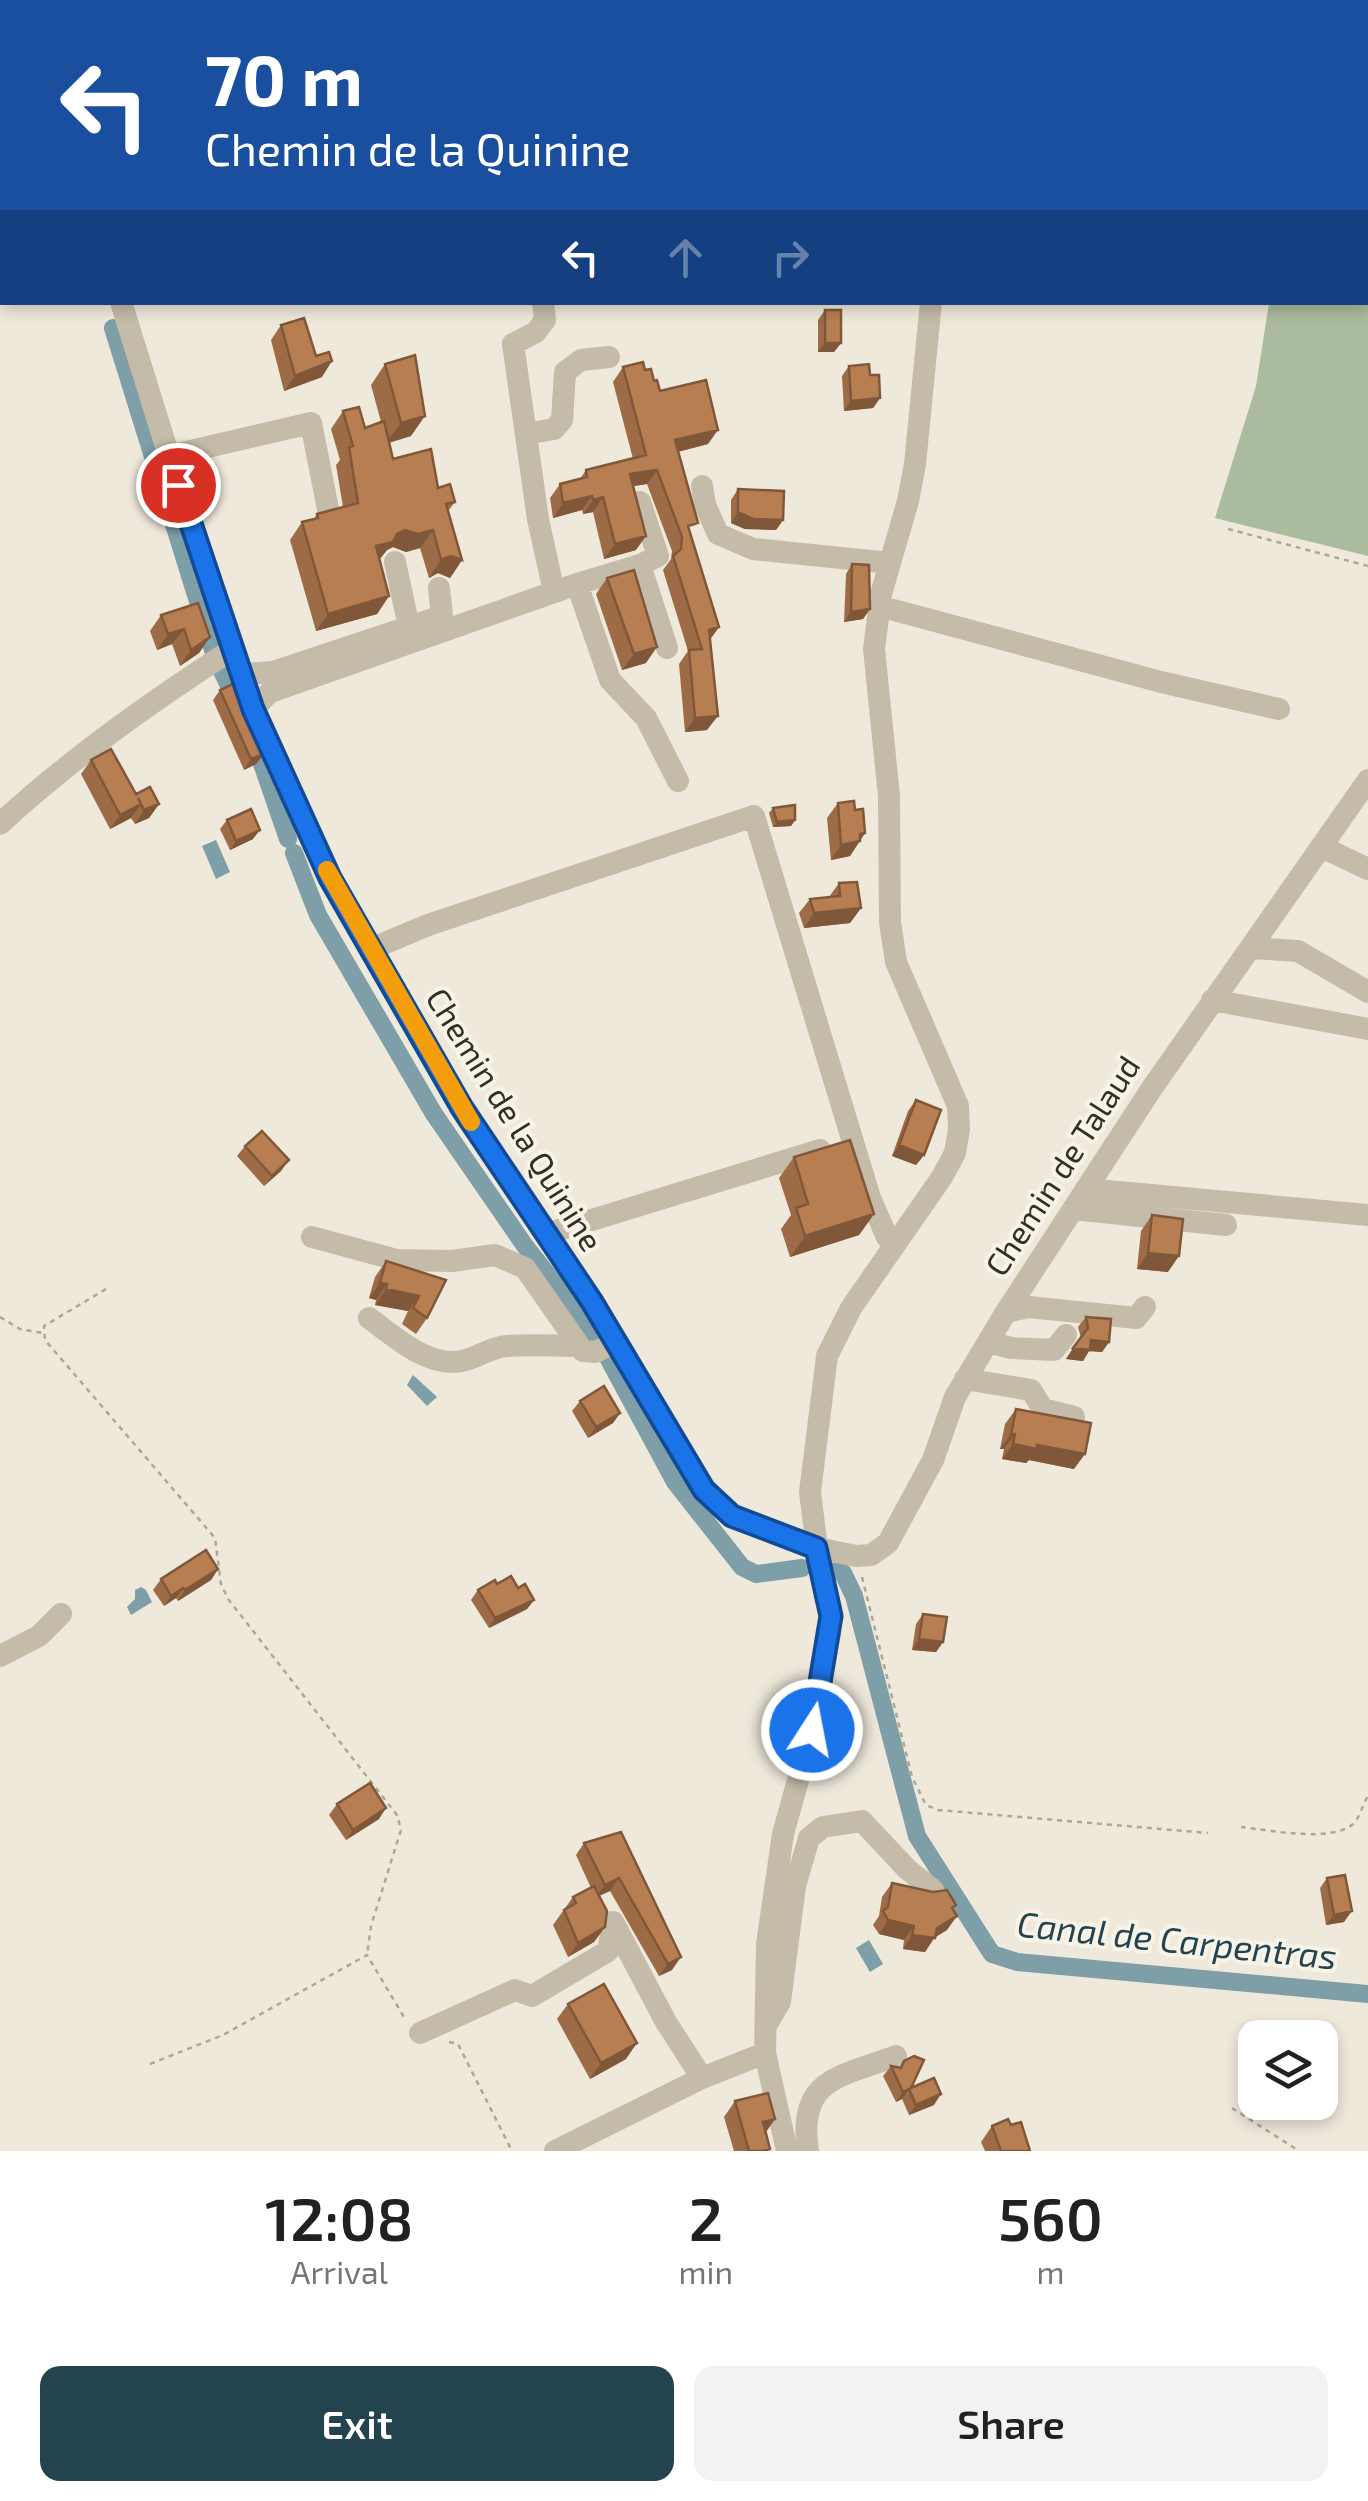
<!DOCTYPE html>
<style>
body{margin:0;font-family:"Exo 2",sans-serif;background:#f2f2f2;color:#202124;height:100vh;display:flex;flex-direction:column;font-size:38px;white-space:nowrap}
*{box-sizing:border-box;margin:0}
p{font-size:32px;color:#757577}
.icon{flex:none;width:55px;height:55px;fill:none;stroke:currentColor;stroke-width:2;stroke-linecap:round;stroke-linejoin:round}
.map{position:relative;height:2151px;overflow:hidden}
.side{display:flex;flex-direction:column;background:#fff;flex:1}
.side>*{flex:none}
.guide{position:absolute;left:0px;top:0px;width:1370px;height:305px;box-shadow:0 5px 15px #0003;background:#1a4fa0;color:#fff;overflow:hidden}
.tools{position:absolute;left:1238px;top:2020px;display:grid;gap:20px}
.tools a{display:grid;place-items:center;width:100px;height:100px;border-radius:20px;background:#fff;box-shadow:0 5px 15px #0003;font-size:50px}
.pin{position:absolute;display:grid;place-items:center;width:85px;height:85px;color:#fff;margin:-42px;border:5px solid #fff;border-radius:50%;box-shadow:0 2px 10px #0007}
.me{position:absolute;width:110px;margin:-55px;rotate:11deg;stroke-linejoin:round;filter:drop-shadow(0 0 8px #0008)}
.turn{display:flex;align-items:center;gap:35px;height:210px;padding:0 40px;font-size:45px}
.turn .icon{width:130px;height:130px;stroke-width:2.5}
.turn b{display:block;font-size:70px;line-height:85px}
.lanes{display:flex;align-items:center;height:95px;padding:0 40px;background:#0003;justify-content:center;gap:50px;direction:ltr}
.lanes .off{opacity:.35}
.eta{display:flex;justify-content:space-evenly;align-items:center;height:170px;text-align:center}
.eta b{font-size:60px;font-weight:600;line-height:70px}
.action{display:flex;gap:20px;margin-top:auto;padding:20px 40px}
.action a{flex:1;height:115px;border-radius:20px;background:#23434f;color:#fff;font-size:40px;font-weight:600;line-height:115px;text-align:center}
.action a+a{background:#f2f2f2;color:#202124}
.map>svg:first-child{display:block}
</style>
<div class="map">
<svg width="1368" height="2151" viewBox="0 0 1368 2151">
<rect width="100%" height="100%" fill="#eee9db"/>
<path fill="#abbb9d" d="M1368,177V556L1215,518L1256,386L1269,303L1368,302Z"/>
<path fill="#7e9ea8" d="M216,840L230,872L216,879L202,846Z
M413,1375L437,1397L427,1406L407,1385Z
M141,1587L146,1590L152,1602L131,1615L127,1607L135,1599V1590Z
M869,1940L883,1964L870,1972L856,1948Z"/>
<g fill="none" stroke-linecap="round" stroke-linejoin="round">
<path stroke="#7e9ea8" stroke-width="18" d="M113,328L214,653
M220,667L239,707
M252,735L288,839
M294,853L318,915L434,1114L525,1246L600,1341
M606,1354L675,1482L742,1567L756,1574L802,1568
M826,1564L843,1573L854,1596L917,1836L992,1954L1017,1962L1368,1994"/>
<path stroke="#b0a693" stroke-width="2.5" stroke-dasharray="5 5" stroke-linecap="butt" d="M1228,529L1368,566
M106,1289L44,1326L45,1340L215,1538L221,1584L228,1599L397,1815L401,1830L371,1926L367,1955
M0,1317L20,1329L43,1333
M862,1577L912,1777L926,1805L938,1810L1208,1833
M1241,1827C1269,1830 1331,1843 1353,1824C1361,1816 1362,1805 1368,1796
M449,2042L458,2044L512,2151
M150,2064L223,2035L367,1955L404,2017
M1232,2108L1299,2151"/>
<path stroke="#c5bba9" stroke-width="22" d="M30,0L31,2
M452,0V2
M372,2L383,0
M1022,2L1023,0
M0,223L2,221
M121,302L196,543L253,709L330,878L462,1108L591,1302L704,1490L733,1516L817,1548L831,1616L830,1634L812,1730L783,1834L767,1944L765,2053L787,2151
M543,302L545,320L536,332L513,344L538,519L554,592
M931,302L915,464L908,501L881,594L874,649L889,796L890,922L896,962L958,1106L959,1129L955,1153L942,1177L851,1308L827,1356L810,1492L817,1548L856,1556L871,1555L888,1543L933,1460L955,1397L1006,1312L1152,1088L1368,780
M526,434L554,429L562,420L565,372L581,360L609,357
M169,456L311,423L328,509
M702,486L705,505L718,534L753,549L890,563
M395,562L409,627
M640,565L658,556L640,502
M577,584L640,565L667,648
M879,606L1161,682L1279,709
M241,674L273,672L442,616L439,588
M253,709L270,692L577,584L610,680L646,718L678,781
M0,824C71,758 152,701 233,649
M1322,847L1368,869
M1251,948L1298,951L1368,992
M371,949L428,925L754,816L870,1198L887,1237L901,1236
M1212,1000L1368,1029
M1086,1189L1368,1215
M1073,1209L1226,1225
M546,1234L820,1150
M312,1237L397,1260L452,1261L495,1255L525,1268L583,1351L596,1352L614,1343
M1006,1312L1029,1307L1136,1318L1145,1307
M369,1318C394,1336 428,1368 462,1361C478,1358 490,1347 507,1346C530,1344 555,1346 579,1346
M988,1342L1011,1348L1054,1350L1066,1335
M965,1379L1031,1390L1043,1409L1074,1417
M0,1656L39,1636L61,1614
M613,1922L666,2022L702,2078
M767,2024L780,2002L795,1886L809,1838L823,1827L862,1821L907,1869L933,1890
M420,2033L515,1990L532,1996L608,1951L613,1922
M555,2151L702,2078L765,2053
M808,2151C797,2078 840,2077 896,2056"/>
</g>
<path fill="#9d6c46" d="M825,310L841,343L834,352H818V320Z
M281,325L322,377L284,391L271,340Z
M385,364L411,436L389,443L393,459L438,488L455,502L448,511L462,560L450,578L438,573L429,578L420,548L406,552L393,547L387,550L379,559L389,596L377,614L316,631L290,540L302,522L313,520L317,514L343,507L336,465L340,460L331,429L343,411L365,428L381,422L371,385Z
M849,366L870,375L880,398L873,408L844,411L842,376Z
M623,367L645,370L660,391L708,444L678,452L690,534L719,627L710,639L707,730L685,732L679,664L688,651L663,570L671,559L672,551L647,484L634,486L636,550L604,559L593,512L583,514L582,510L553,518L550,498L560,484L580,479L586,470L633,459L613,382Z
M738,489L783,520L776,530L745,529L731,523V500Z
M852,564L870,609L863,619L844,622L846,574Z
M607,578L646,663L622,670L596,594Z
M161,615L210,637L199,653L180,666L172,644L157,650L150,631Z
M220,690L264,754L256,764L244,770L213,700Z
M91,760L136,794L159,804L149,818L135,824L131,818L110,829L81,774Z
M838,803L855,810L865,833L850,856L831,860L827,818Z
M773,808L795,820L791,826L773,827L769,813Z
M227,820L253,839L230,850L220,829Z
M839,883L861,908L850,923L804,928L799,913L810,899L829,897Z
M916,1100L924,1155L916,1165L892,1156L908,1111Z
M245,1146L281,1171L264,1186L237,1156Z
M794,1157L874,1214L859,1235L790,1257L781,1229L791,1215L779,1178Z
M1152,1215L1168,1272L1137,1269L1141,1231Z
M386,1261L446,1280L427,1318L416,1334L402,1324L408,1311L375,1305L376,1300L369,1298L375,1277Z
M1086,1317L1109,1342L1102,1352L1089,1351L1083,1361L1066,1359L1081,1338L1078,1327Z
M580,1401L620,1413L613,1423L588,1438L572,1411Z
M1016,1409L1074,1469L1029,1460L1026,1463L1002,1459L1004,1449H1000L1005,1424Z
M218,1569L211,1580L178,1601L176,1598L164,1606L153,1590L161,1579Z
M518,1588L534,1600L527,1609L489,1628L471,1600L478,1590Z
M923,1614L943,1642L936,1652L912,1650L916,1624Z
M337,1804L379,1819L346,1840L329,1815Z
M621,1832L672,1970L659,1976L610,1891L599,1896L605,1927L594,1942L568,1957L553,1925L573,1897L591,1888L576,1855L584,1843Z
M1327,1878L1344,1922L1326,1925L1320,1888Z
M892,1883L956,1905L953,1909L947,1930L935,1937L925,1952L903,1949L904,1940L879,1934L873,1925L879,1916L882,1897Z
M568,2004L626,2059L590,2079L557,2019Z
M904,2061L911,2088L934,2105L909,2115L902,2099L896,2102L883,2076L891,2066L900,2067Z
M735,2101L766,2133L770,2149L768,2151H734L724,2117Z
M1011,2125L1030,2151H985L981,2142L992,2126Z"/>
<path fill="#805839" d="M825,343H841L834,352H818Z
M332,361L322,377L284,391L295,376Z
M880,398L873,408L844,411L851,401Z
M425,416L411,436L386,443L401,423Z
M718,430L708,444L664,455L675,440Z
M657,470L647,484L620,488L630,474Z
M592,496L582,510L553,518L563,503Z
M603,497L593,512L583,514L593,500Z
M738,512L783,520L776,530L745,529L731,523Z
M405,530H433L420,548L406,552L393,547L387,550L380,559L363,564L376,546Z
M646,536L636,550L604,559L615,544Z
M451,556L462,560L450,578L438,573L429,578L441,560Z
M389,596L377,614L316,631L328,614Z
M870,609L863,619L844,622L851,612Z
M719,627L709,641L699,644L709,630Z
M184,629L172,644L157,650L168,634Z
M210,637L199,653L180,666L191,650Z
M657,647L646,663L622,670L634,654Z
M718,716L707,730L685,732L695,718Z
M264,754L256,764L244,770L251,759Z
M141,804L131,818L110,829L120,815Z
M159,804L149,818L135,824L144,810Z
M795,820L791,826L773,827L777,822Z
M260,830L253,839L230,850L236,841Z
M865,833L850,856L831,860L841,845Z
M861,908L850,923L804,928L814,913Z
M899,1145L924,1155L916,1165L892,1156Z
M289,1160L281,1171L264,1186L272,1176Z
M874,1214L859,1235L790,1257L805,1236Z
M1148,1253L1179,1256L1168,1272L1137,1269Z
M380,1283L387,1284L376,1300L369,1298Z
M386,1289L419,1296L408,1311L375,1305Z
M1091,1340L1109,1342L1102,1352L1089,1351L1083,1361L1066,1359L1073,1348Z
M620,1413L613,1423L588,1438L596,1427Z
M1011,1434H1015L1004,1449H1000Z
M1013,1444L1037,1445L1085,1454L1074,1469L1029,1460L1026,1463L1002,1459Z
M218,1569L211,1580L178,1601L185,1590Z
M183,1588L176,1598L164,1606L171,1596Z
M534,1600L527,1609L489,1628L495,1618Z
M919,1639L943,1642L936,1652L912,1650Z
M386,1808L379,1819L346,1840L353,1830Z
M619,1878L610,1891L596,1897L605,1885Z
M1352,1911L1344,1922L1326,1925L1334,1915Z
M957,1916L947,1930L934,1938L925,1952L903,1949L912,1935L937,1928Z
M888,1920L914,1926L904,1940L879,1934Z
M605,1927L594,1942L568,1957L578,1943Z
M681,1957L672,1970L659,1976L668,1964Z
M637,2043L626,2059L590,2079L601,2063Z
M909,2089L902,2099L896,2102L903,2092Z
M941,2094L934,2105L909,2115L916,2105Z
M775,2119L764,2135L763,2122Z"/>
<path fill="#b77e51" stroke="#805839" stroke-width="2.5" d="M825,310H841V343H825Z
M304,318L316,356L329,352L332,361L295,376L281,325Z
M415,355L425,416L401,423L385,364Z
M643,362L645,370L651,369L654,381L657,380L660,391L706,380L718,430L675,440L698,523L688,526L719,627L709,630L718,716L695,718L689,650L702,649L673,556L681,549L682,537L657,470L630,474L646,536L615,544L603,497L593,500L592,496L563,503L560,484L587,477L586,470L646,455L623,367Z
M869,364L870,375H879L880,398L851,401L849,366Z
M359,407L365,428L384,421L393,459L431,449L438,488L450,484L455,502L446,504L462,560L451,556L441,560L433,530L418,534L405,530L397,534L393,542L376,546L389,596L328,614L302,522L318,518L317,514L358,503L349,447L353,446L343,411Z
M738,489L784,491L783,520L753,519L738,512Z
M852,564L869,565L870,609L851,612Z
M634,570L657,647L634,654L607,578Z
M198,603L210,637L191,650L184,629L168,634L161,615Z
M233,684L264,754L251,759L220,690Z
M111,749L136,794L150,787L159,804L144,810L138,798L141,804L120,815L91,760Z
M854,801L855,810L863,809L865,833L860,834V841L841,845L838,803Z
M795,805V820L777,822L773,808Z
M251,809L260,830L236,841L227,820Z
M857,882L861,908L814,913L810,899L840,896L839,883Z
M916,1100L941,1110L924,1155L899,1145Z
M262,1131L289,1160L272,1176L245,1146Z
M850,1140L874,1214L805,1236L796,1208L808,1204L794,1157Z
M1152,1215L1183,1219L1179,1256L1148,1253Z
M386,1261L446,1280L427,1318L413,1308L419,1296L386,1289L387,1284L380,1283Z
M1086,1317L1111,1319L1109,1342L1091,1340L1090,1350L1073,1348L1088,1328Z
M604,1386L620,1413L596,1427L580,1401Z
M1016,1409L1091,1423L1085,1454L1037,1445V1449L1013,1444L1015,1434H1011Z
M206,1550L218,1569L185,1590L183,1588L171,1596L161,1579Z
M511,1576L518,1588L525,1584L534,1600L495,1618L478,1590L495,1580L497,1584Z
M923,1614L947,1617L943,1642L919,1639Z
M370,1783L386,1808L353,1830L337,1804Z
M621,1832L681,1957L668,1964L619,1878L605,1885L584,1843Z
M1345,1875L1352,1911L1334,1915L1327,1878Z
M892,1883L933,1892L947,1890L956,1905L952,1908L957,1916L937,1928L935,1938L912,1935L914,1926L888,1920L883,1911L888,1907Z
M594,1886L607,1911L605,1927L578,1943L564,1910L576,1903L573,1897Z
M604,1984L637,2043L601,2063L568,2004Z
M914,2056L924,2060L911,2088L934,2078L941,2094L916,2105L909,2089L903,2092L891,2066L901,2068L904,2061Z
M768,2093L775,2119L763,2122L770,2149L763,2151H749L735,2101Z
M1008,2119L1011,2125L1021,2122L1030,2151H1001L992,2126Z"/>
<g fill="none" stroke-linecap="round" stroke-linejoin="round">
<g stroke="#114b97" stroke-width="25">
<path id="route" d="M178,485L253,709L330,878L462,1108L592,1302L704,1490L732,1516L816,1548L831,1616L812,1730"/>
</g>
<use href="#route" stroke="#1a73e8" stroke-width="18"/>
<path stroke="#f59e0b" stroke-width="18" d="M327,870L471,1122"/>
</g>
<g text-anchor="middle" stroke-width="8" stroke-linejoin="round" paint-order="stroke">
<g font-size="32" fill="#332e28" stroke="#f7f3e7">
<text transform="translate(514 1120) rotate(58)" y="11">Chemin de la Quinine</text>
<text transform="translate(1063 1166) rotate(-57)" y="11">Chemin de Talaud</text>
</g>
<g font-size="35" font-style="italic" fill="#23434f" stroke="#f7f3e7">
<text transform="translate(1177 1941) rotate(6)" y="12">Canal de Carpentras</text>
</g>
</g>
</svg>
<div class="tools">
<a><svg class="icon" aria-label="layers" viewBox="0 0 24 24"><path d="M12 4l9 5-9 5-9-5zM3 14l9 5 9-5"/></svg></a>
</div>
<div class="pin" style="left:178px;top:485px;background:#d93025"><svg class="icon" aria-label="arrive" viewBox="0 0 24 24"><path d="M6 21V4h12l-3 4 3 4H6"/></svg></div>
<svg class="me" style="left:812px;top:1730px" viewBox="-20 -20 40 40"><circle r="17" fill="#1a73e8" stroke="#fff" stroke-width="3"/><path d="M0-11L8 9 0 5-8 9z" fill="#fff"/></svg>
<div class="guide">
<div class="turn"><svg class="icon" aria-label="left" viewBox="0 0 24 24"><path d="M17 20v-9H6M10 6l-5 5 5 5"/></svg><div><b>70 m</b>Chemin de la Quinine</div></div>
<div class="lanes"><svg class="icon" aria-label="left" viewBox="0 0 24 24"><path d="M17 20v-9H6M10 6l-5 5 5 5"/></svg><svg class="icon off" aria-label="ahead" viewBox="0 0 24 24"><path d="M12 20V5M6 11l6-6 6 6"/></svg><svg class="icon off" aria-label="right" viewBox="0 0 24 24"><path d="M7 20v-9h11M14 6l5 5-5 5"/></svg></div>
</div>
</div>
<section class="side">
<div class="eta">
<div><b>12:08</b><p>Arrival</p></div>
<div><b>2</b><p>min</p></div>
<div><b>560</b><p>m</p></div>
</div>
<div class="action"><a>Exit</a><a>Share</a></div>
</section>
